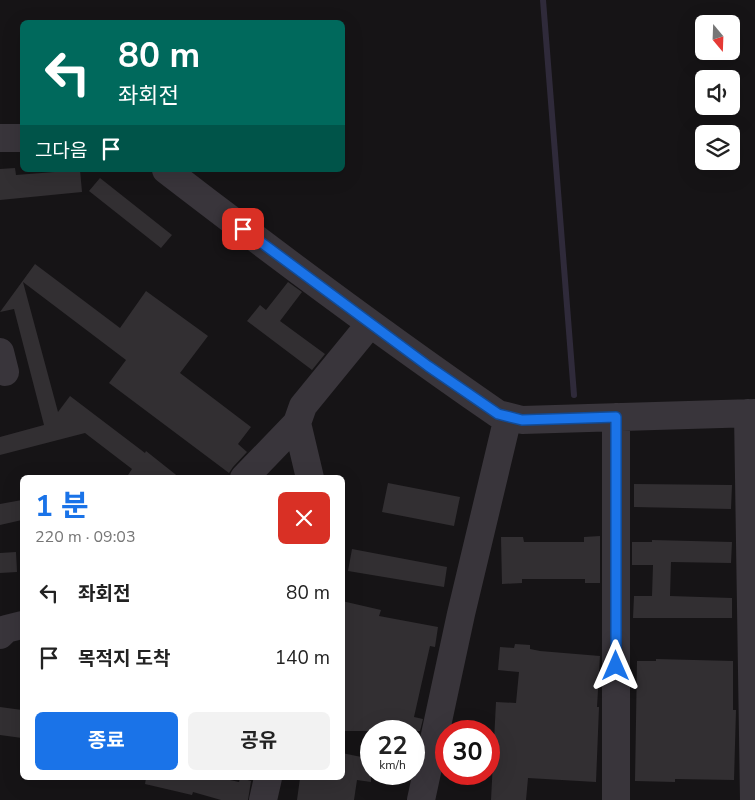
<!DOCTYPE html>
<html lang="ko">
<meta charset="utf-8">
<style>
body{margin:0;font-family:"Nunito Sans","Noto Sans KR",sans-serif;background:#f2f2f2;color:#222;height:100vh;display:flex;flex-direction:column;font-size:19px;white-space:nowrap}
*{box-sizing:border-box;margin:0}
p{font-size:16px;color:#767676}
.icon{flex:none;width:28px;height:28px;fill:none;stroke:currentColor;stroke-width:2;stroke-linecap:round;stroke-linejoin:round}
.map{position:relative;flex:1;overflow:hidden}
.details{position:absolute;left:20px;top:475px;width:325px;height:305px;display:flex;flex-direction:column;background:#fff;border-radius:8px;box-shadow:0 5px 20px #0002}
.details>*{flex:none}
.hud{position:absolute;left:20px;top:20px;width:325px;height:152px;border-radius:8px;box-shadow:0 5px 20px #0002;background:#00695c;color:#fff;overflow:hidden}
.needle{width:32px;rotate:161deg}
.fabs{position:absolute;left:695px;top:15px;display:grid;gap:10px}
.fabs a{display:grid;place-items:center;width:45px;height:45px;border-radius:8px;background:#fff;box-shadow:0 5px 20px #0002;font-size:25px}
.speed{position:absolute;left:360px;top:720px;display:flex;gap:10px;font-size:25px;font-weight:700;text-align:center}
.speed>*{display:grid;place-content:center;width:65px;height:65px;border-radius:50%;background:#fff;box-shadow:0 5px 20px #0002;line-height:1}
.speed small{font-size:12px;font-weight:400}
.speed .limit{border:8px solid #d22;background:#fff;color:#111}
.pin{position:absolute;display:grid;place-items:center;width:42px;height:42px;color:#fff;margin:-21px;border-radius:10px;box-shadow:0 2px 8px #0006}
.me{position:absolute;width:55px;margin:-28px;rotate:0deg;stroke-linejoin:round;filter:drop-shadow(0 0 4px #0008)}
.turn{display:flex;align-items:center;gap:18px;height:105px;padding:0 15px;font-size:22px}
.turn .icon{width:65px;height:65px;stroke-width:2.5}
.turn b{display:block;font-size:35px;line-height:42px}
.then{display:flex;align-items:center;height:48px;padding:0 15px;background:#0003;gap:10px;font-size:19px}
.round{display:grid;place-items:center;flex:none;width:52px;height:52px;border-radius:8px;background:#f2f2f2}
.headline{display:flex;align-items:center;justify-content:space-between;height:85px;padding:0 15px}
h1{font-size:30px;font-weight:700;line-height:38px;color:#1a73e8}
.action{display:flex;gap:10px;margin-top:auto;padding:10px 15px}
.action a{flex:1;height:58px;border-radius:8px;background:#1a73e8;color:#fff;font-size:20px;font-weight:700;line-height:58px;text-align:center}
.action a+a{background:#f2f2f2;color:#222}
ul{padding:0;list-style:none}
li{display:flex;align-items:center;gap:15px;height:65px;padding:0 15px}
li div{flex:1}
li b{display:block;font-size:19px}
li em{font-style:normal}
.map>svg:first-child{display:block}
</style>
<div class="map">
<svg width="755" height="800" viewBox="0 0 755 800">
<rect width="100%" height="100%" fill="#161416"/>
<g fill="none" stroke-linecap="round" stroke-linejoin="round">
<path stroke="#2f2a3a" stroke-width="6" d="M543,0L574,395"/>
</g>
<path fill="#322f32" d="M15,168L16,175L80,170L82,192L0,200V169Z
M100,178L172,235L161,248L89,191Z
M35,264L120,328L146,291L208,336L180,373L251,427L238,444L247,452L233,467L229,473L109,383L126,360L23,282L58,412L70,396L145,453L146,451L180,478H126L132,469L85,433L0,455V437L44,425L14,309L0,312Z
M288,282L302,292L280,321L325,354L312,370L247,321L260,305L266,310Z
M388,483L460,497L454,526L382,512Z
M634,484L732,485L731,509L634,507Z
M22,500V520L0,525V504Z
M600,536V583H585V579H522V583L502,584L501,537H523L524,542H584V537Z
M652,540L732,542L731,563L671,562L670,596L732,598V618H633L634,596H652L653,565H632V542H652Z
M352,549L447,567L444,587L348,571Z
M16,552L17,572L0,573V553Z
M342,601L381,610L379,616L438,627L435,647L430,646L414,717L423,719L420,731H342Z
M515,644L530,645V649L540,651L600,656L597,707H599L596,782L528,778L526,800H491L496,702L516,703L519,672L498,670L500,647L514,648Z
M656,659L733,661V710H736L734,780L675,779V782L635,781L637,661H656Z
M0,707L22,710V738L0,735Z
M342,753L371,759V782L357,780L354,800H297L300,778H342Z
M146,778H221L239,782L240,778L251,781L248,800H221L193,792L192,795L145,784Z"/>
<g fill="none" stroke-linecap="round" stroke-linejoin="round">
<path stroke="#39353b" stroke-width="28" d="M0,138H22
M166,170C275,254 385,336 498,414L522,420L755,413
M0,352L5,372
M748,413L754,800
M616,417V800
M244,478L297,423
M310,478L297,423L303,406L370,324
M0,635L6,629L22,625
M263,800L268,778
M421,800L461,614L508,417"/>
</g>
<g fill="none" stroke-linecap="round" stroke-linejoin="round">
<g stroke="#114b97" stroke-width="12">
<path id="route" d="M243,229L428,366L498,414L522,420L616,417V666"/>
</g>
<use href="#route" stroke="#1a73e8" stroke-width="9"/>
</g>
</svg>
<div class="fabs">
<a><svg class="needle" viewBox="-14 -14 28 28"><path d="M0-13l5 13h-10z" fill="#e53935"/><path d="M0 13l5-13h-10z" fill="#767676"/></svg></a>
<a><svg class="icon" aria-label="sound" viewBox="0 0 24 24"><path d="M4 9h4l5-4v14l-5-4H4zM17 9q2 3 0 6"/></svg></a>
<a><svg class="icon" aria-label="layers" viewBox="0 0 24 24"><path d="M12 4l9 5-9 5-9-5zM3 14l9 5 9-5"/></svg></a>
</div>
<div class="speed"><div>22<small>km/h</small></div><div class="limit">30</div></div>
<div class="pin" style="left:243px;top:229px;background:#d93025"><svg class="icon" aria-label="arrive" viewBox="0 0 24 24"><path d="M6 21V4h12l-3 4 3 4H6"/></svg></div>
<svg class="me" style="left:616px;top:666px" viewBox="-20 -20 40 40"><path d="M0-17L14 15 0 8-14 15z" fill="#1a73e8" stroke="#fff" stroke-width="4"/></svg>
<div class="hud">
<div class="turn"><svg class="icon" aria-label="left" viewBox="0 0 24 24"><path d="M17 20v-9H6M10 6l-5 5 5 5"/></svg><div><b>80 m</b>좌회전</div></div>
<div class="then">그다음<svg class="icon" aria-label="arrive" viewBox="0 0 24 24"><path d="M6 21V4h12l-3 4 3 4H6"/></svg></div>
</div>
<section class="details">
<div class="headline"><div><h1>1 분</h1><p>220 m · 09:03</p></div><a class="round" style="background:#d93025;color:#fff"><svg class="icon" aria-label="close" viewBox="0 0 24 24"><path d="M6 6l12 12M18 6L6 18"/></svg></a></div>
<ul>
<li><svg class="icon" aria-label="left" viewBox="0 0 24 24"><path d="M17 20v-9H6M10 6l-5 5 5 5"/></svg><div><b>좌회전</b></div><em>80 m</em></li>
<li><svg class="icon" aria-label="arrive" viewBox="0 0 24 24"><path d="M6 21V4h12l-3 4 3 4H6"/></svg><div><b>목적지 도착</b></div><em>140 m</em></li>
</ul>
<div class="action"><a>종료</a><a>공유</a></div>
</section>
</div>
